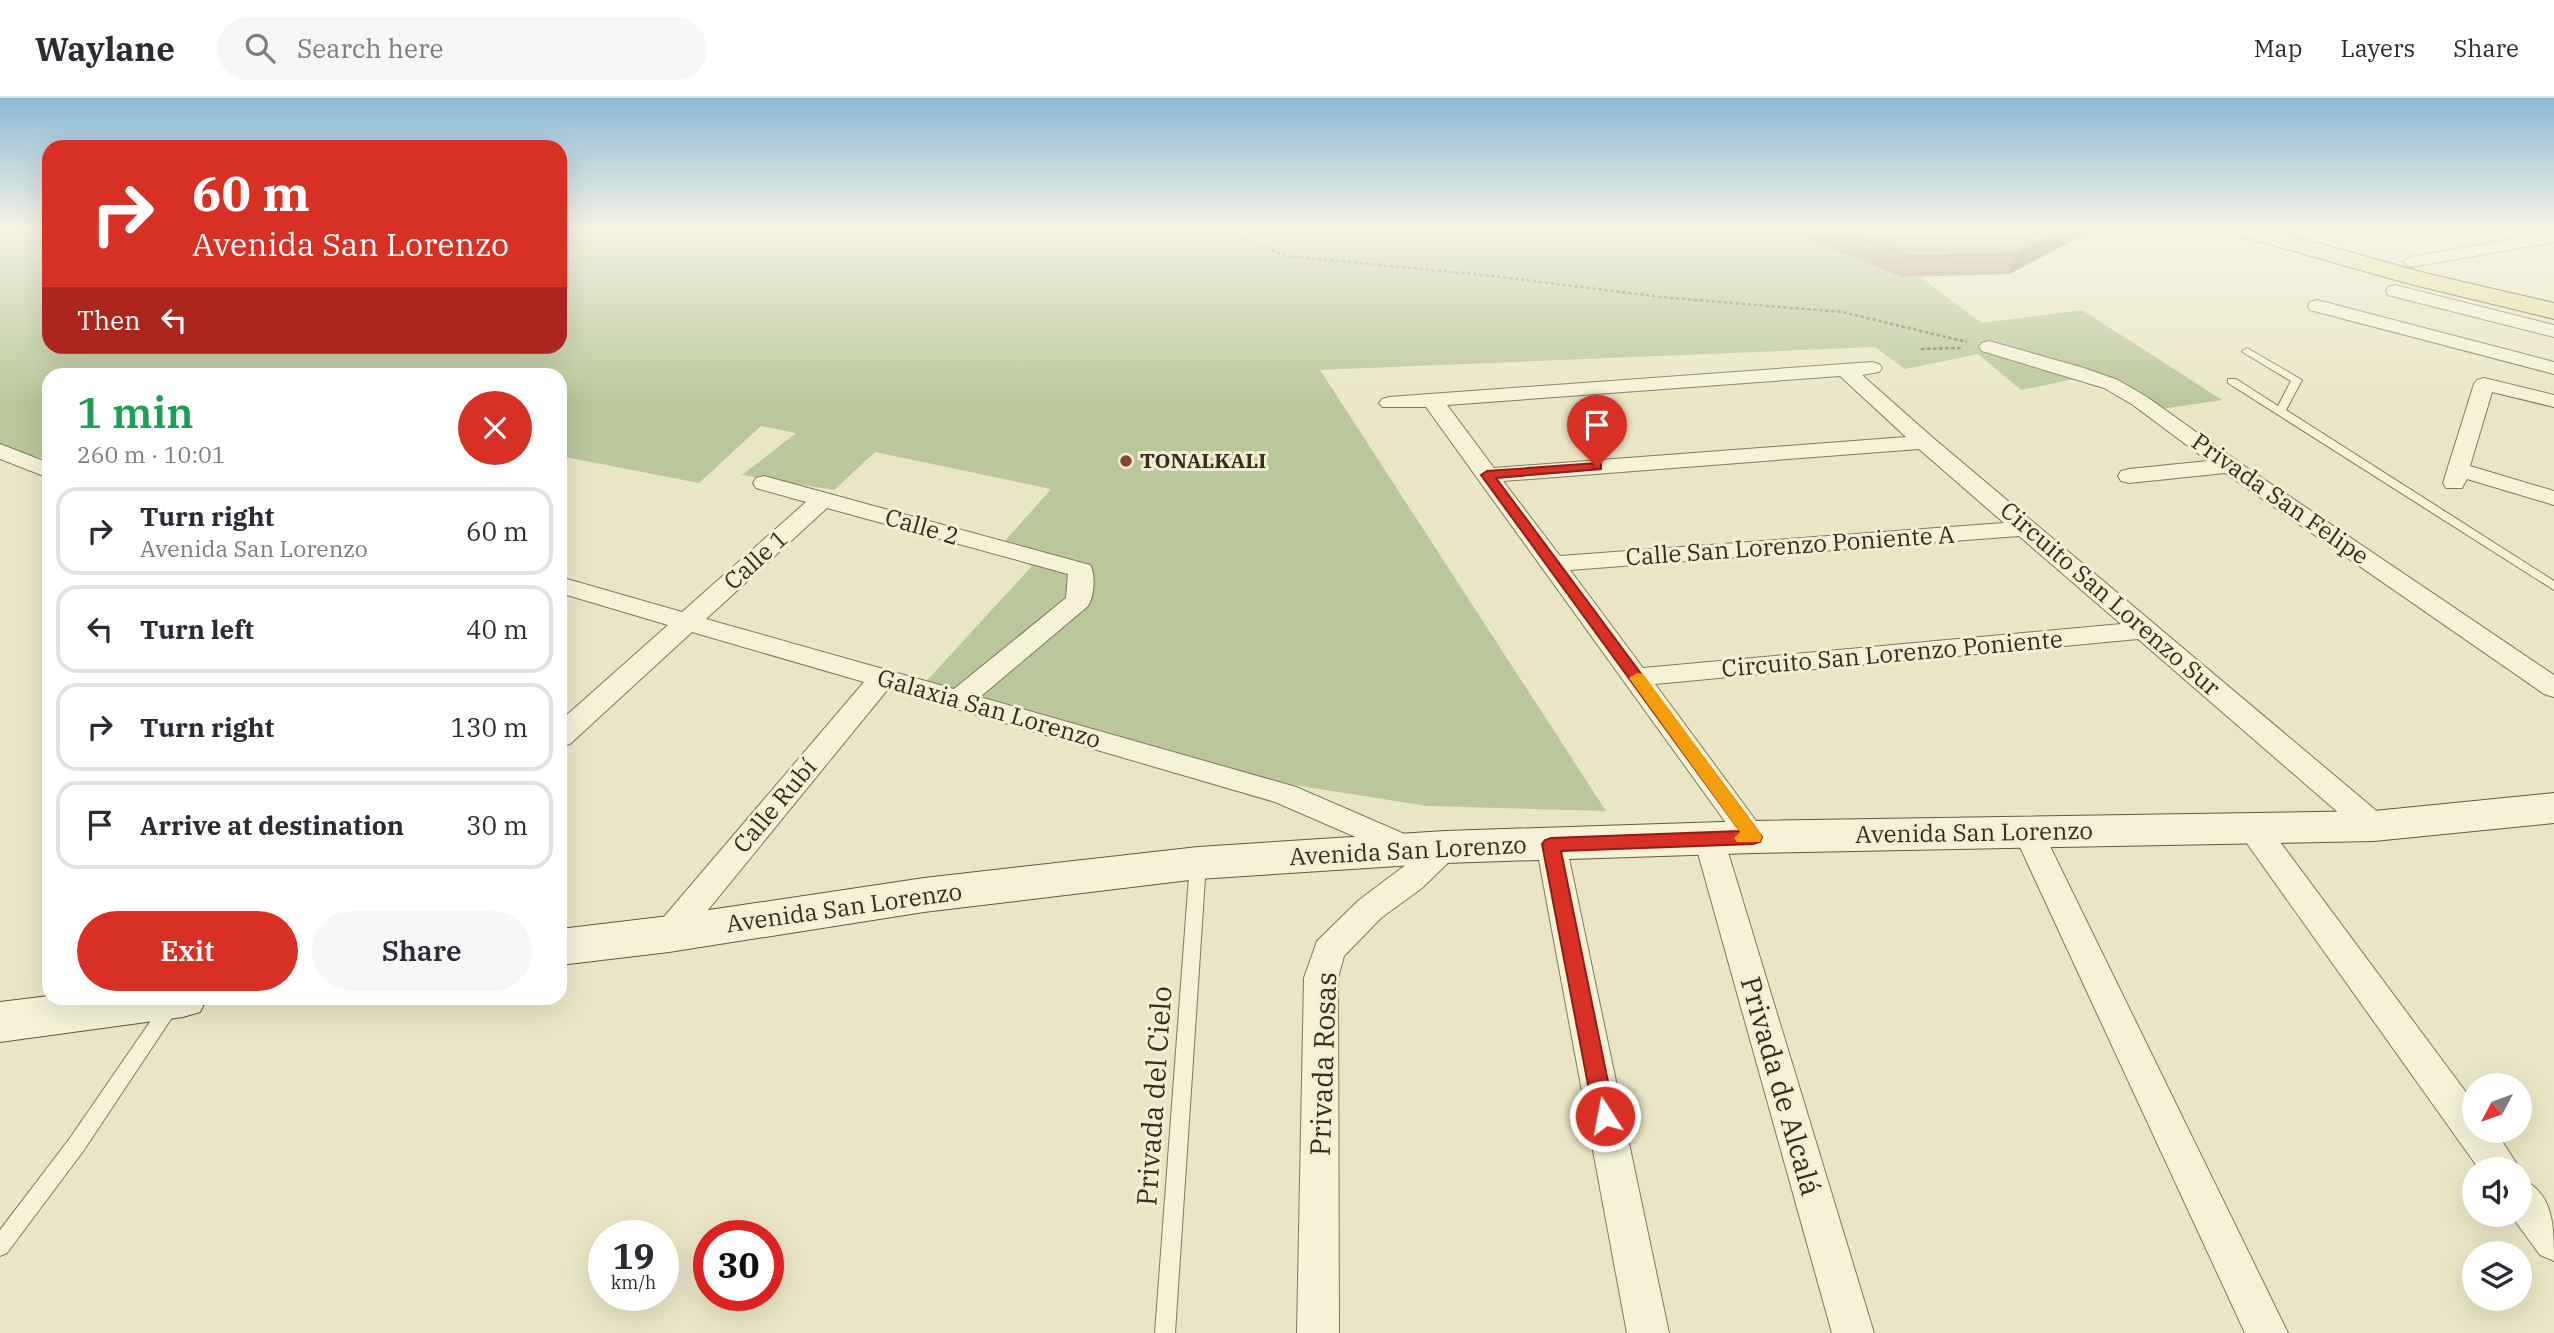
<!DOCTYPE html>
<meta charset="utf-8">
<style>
body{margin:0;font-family:"IBM Plex Serif",serif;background:#f7f7f7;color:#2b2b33;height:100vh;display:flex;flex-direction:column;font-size:26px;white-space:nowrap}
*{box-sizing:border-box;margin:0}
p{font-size:23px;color:#7c7c81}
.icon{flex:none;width:38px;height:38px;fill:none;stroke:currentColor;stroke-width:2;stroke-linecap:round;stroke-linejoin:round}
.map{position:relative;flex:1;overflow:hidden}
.drawer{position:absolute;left:42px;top:270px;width:525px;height:637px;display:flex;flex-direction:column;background:#fff;border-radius:21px;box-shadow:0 7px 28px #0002}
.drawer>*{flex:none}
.top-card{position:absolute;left:42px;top:42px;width:525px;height:214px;border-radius:21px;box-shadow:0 7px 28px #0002;background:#d93025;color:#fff;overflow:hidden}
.needle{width:46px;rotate:229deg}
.buttons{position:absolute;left:2462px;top:975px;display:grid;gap:14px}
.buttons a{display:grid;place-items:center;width:70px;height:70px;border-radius:50%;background:#fff;box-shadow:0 7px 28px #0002;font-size:35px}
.speed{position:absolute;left:588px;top:1122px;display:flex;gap:14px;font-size:35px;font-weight:700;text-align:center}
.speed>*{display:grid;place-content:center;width:91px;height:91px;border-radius:50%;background:#fff;box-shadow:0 7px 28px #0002;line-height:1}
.speed small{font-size:18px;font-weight:400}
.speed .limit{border:10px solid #d22;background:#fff;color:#111}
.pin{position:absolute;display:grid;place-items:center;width:60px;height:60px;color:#fff;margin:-72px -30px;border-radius:50% 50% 50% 0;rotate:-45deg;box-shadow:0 0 7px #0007}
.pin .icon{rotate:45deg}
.me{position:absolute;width:77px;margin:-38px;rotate:349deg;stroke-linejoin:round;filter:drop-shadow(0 0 5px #0008)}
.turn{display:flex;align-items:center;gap:24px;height:147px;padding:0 35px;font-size:32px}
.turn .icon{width:91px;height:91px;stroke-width:2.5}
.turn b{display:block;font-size:49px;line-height:60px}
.then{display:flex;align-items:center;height:66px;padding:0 35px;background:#0003;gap:14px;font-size:26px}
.round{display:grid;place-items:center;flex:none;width:74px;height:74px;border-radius:37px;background:#f7f7f7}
.summary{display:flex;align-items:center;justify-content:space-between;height:119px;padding:0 35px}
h1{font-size:42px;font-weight:600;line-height:52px;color:#1e9e55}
.primary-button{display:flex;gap:14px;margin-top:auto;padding:14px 35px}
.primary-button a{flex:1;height:80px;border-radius:42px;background:#d93025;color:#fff;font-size:28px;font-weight:600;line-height:80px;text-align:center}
.primary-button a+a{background:#f7f7f7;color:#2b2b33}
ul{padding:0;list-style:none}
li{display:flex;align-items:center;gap:21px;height:88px;margin:0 14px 10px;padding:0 21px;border:4px solid #e1e1e2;border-radius:21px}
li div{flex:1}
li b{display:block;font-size:26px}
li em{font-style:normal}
header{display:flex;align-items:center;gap:42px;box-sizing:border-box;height:98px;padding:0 35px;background:#fff;border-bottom:2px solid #e1e1e2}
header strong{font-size:33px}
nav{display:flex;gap:38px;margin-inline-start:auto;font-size:24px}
.search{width:490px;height:63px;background:#f7f7f7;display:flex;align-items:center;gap:18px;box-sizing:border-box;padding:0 24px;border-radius:38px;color:#7c7c81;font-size:26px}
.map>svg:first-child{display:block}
</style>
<header>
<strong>Waylane</strong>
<div class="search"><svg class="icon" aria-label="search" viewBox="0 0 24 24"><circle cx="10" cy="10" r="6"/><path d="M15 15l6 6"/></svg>Search here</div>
<nav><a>Map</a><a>Layers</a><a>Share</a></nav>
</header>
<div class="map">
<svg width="2554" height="1235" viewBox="0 0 2554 1235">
<rect width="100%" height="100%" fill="#eae6c5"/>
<path fill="#b9c79a" d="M0,132H49V248H560V132H1784L1902,179H1920L1982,225L2082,212L2222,302L2147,313L2088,278L2021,292L1978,256L1905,271L1875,249L1320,272L1606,713L1427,708L1249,680L921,589L1032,468L997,452L1051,391L875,354L834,392L742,377L796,335L761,328L699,385L560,358V276H49V361L0,352Z"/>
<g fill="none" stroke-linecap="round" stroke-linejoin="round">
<g stroke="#83785d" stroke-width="2">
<path id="lane" d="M2247,250L2302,282L2286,312L2554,483V492L2228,285V281H2236L2278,308L2291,283L2244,255L2242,253Z
M1198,759L1204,761L1206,765L1175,1235H1155L1190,765L1192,761Z
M171,900L177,902L180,907L177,912L84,1052L7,1155L0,1158V1132L70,1040L165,902Z"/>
</g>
<g stroke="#83785d" stroke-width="2">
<path id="street" d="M2554,134V144L2411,169L2402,164L2411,159Z
M2395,187L2554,227V239L2388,197L2386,193L2388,189Z
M2317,202L2554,264V276L2310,212L2308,208L2310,204Z
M1989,243L2084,270L2118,282L2147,299L2237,363L2554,577V599L2544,596L2225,375L2129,385L2121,383L2118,378L2121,373L2129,371L2208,363L2133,307L2104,290L1982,253L1979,249L1982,245Z
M1872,264L1879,266L1882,270L1879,274L1862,277L1932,339L2385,720L2389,728L2385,736L2374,739L2363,736L2138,541L1655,586L1768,739L1764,747L1753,750L1742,747L1426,309H1382L1379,305L1382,301L1389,299ZM1840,278L1906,339L1494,370L1447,307ZM1919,351L2004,425L1560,458L1503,383ZM2019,438L2121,526L1643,570L1570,472Z
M2484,280L2554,297V309L2492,294L2470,368L2554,393V407L2467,381L2462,390H2446L2443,385L2474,286L2477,282Z
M0,346L49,365V380L0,361Z
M764,378L1090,467C1096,476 1094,499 1088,508L980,599L1296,689L1423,744L1426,749C1436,739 1443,737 1456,741L1460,749L1456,757L1422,790L1381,820L1344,858L1338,880L1339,1235H1297L1304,880L1317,843L1359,802L1411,763L1275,704L888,591L681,845L669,849L657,845L653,836L657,827L864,584L692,534L570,646L560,649V623L668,527L560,495V479L682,514L806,404L756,390L753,385L756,380ZM827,410L1068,476L1066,500L954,591L706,521Z
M2252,718L2263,721L2474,1005V1032H2495L2520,1071H2479L2241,737L2237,729L2241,721Z
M2028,723L2039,726L2043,734L2288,1235H2245L2013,734L2017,726Z
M1709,730L1720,733L1724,741L1874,1235H1832L1694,741L1698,733Z
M1551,735L1562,738L1566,746L1669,1235H1627L1536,746L1540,738Z
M2520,1080C2554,1095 2554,1128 2554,1163L2540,1157L2510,1116H2520Z"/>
</g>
<g stroke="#655940" stroke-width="2">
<path id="secondary" d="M2554,695V725L2374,743L1753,755L1445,765L1198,781L924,814L669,854L560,867V831L669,818L924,780L1198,749L1445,733L1753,723L2374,713Z
M49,898V900H207L200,914L183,919L0,944V904Z"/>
</g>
<g stroke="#514631" stroke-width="2">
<path id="primary" d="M2232,132H2271L2425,175L2554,205V221L2410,186L2236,137Z"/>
</g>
<path stroke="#83785d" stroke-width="2.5" stroke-dasharray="3.5 2.5" stroke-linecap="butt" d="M1221,132L1287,158L1493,178L1661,199L1842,214L1967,244
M1921,251L1963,250"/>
<use href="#lane" fill="#f5f2d8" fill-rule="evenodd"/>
<use href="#street" fill="#f5f2d8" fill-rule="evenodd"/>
<use href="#secondary" fill="#f5f2d8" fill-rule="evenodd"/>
<use href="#primary" fill="#e9e0a0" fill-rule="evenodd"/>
</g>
<path fill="#a9916d" d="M1784,132H2093L2009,176L1902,179Z"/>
<path fill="#897659" d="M2062,132H2093L2009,176L2017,156Z"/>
<path fill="#c4a97f" stroke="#897659" stroke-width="2" d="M1841,132H2062L2017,156L1909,158Z"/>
<linearGradient id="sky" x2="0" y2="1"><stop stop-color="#8db8d6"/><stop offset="0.43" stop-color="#f6f4e5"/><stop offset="1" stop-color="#f6f4e5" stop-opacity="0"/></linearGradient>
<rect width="2554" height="305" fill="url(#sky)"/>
<path fill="#d93025" stroke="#8d1f18" stroke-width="2" d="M1597,365L1601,366V371L1496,380L1762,739L1760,744L1753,746L1561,753L1615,1018L1612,1024L1605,1027L1597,1024L1594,1018L1542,746L1545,742L1551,740L1740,733L1481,377L1487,373Z"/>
<path fill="#f59e0b" d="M1637,575L1643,576L1760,735L1762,739L1760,744H1737L1734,740L1740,734L1629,580Z"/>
<circle fill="#8c4333" stroke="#f2efd4" stroke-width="2.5" cx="1126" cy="363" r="7"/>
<g text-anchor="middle" stroke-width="6" stroke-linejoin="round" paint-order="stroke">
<g font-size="21" font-weight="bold" fill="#352e1f" stroke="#f2efd4" text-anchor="start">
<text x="1140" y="370">TONALKALI</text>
</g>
<g font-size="24" fill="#352e1f" stroke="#f2efd4">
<text transform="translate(2280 401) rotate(35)" y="8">Privada San Felipe</text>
<text transform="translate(922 429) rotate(16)" y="8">Calle 2</text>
<text transform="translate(1790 448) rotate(-4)" y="8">Calle San Lorenzo Poniente A</text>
<text transform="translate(756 462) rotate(-42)" y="8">Calle 1</text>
<text transform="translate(2110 501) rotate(41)" y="8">Circuito San Lorenzo Sur</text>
<text transform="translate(1892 556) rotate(-5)" y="8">Circuito San Lorenzo Poniente</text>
<text transform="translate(989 611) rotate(16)" y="8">Galaxia San Lorenzo</text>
<text transform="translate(775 708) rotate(-50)" y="8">Calle Rubí</text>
<text transform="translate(1974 735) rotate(-1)" y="8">Avenida San Lorenzo</text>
<text transform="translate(1408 753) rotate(-3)" y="8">Avenida San Lorenzo</text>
<text transform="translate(844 810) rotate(-8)" y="8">Avenida San Lorenzo</text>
</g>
<g font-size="28" fill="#352e1f" stroke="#f2efd4">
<text transform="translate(1323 966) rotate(-88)" y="10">Privada Rosas</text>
<text transform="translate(1781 988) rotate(74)" y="10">Privada de Alcalá</text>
<text transform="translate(1154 998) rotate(-86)" y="10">Privada del Cielo</text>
</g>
</g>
</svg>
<div class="buttons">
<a><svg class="needle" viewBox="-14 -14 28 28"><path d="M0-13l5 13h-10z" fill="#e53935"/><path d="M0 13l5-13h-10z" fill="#7c7c81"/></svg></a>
<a><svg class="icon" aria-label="sound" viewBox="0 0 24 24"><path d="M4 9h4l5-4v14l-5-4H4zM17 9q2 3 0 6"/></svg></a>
<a><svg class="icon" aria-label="layers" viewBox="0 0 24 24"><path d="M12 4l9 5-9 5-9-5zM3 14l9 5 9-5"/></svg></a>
</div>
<div class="speed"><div>19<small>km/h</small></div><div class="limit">30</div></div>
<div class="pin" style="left:1597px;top:369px;background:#d93025"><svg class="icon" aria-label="arrive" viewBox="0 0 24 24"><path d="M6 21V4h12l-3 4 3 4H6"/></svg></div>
<svg class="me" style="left:1605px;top:1018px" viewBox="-20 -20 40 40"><circle r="17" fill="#d93025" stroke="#fff" stroke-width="3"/><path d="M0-11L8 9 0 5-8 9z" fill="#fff"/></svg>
<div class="top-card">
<div class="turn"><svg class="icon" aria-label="right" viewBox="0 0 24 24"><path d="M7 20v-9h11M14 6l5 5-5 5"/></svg><div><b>60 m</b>Avenida San Lorenzo</div></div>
<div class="then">Then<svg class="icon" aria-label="left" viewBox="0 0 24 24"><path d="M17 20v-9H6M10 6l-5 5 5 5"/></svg></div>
</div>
<section class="drawer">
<div class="summary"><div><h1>1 min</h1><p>260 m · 10:01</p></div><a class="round" style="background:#d93025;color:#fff"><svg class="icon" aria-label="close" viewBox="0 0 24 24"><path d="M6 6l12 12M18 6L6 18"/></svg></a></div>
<ul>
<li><svg class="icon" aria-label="right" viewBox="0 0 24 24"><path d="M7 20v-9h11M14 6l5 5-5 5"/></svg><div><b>Turn right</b><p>Avenida San Lorenzo</p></div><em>60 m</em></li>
<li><svg class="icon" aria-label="left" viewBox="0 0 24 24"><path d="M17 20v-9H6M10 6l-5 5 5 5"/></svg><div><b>Turn left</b></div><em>40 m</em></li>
<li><svg class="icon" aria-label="right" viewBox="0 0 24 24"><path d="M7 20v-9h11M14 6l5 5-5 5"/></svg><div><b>Turn right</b></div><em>130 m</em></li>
<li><svg class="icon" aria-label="arrive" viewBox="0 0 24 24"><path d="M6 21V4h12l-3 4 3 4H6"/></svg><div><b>Arrive at destination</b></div><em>30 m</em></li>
</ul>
<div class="primary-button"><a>Exit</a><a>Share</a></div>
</section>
</div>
